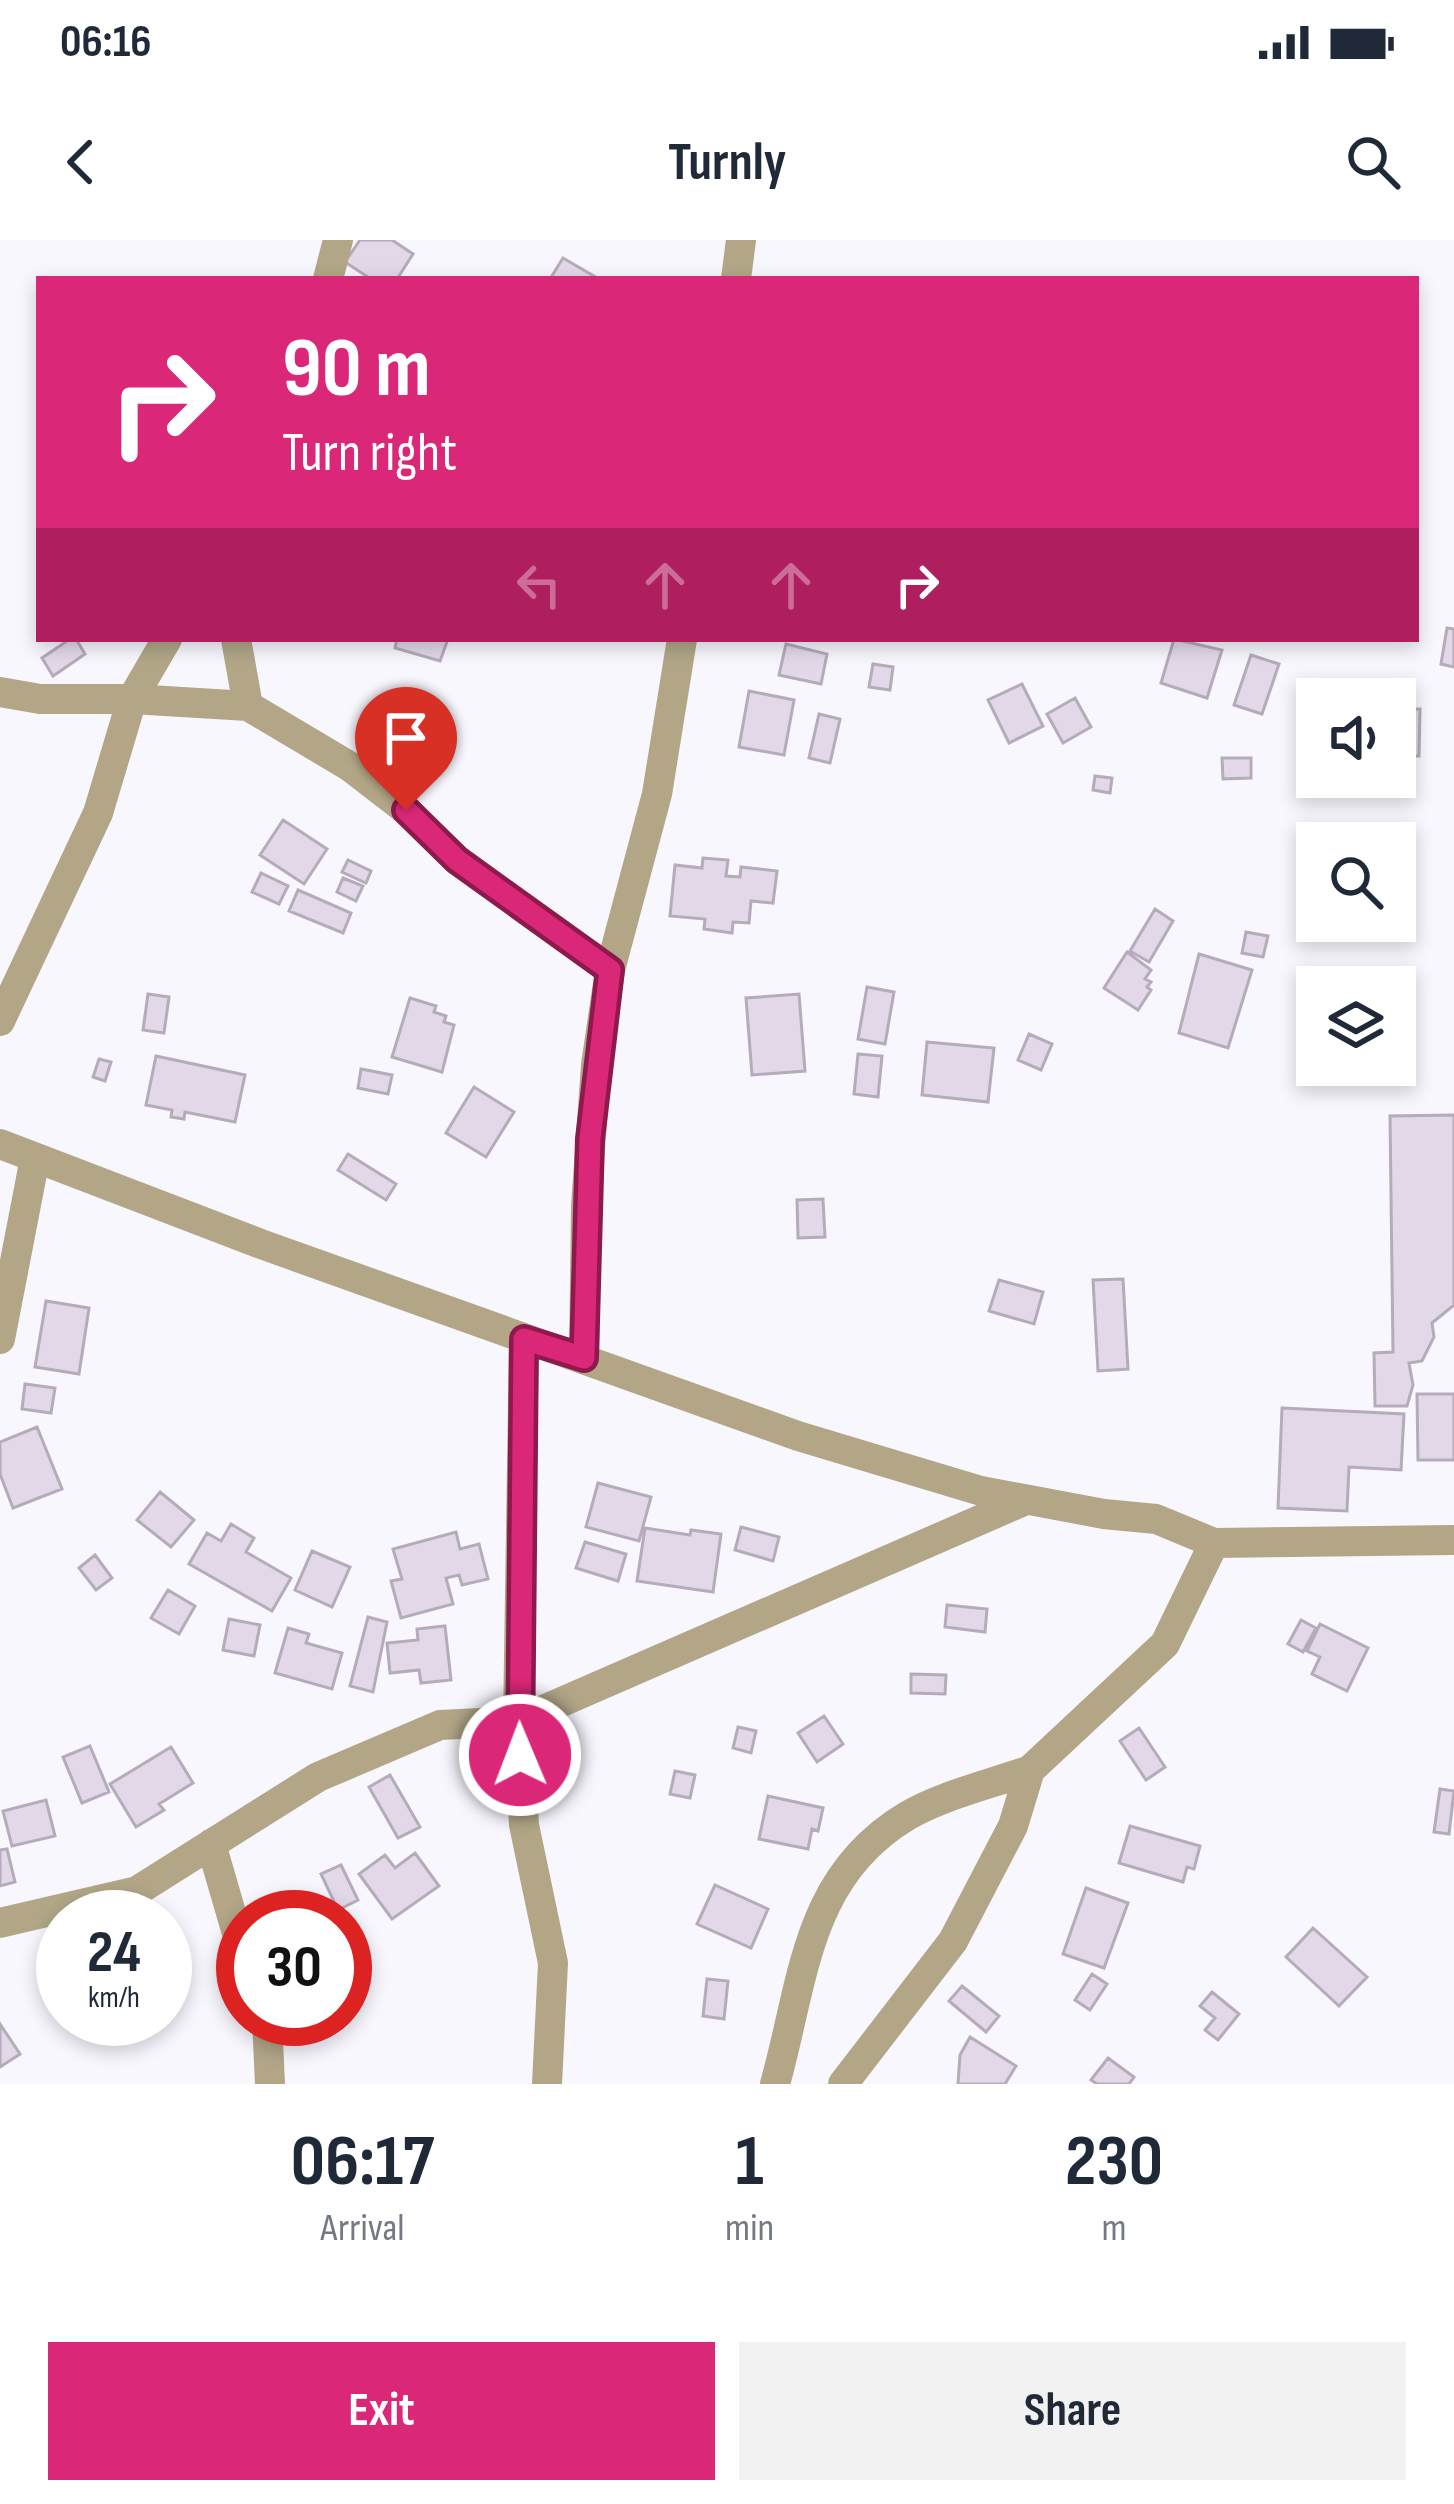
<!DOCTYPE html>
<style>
body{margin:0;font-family:"Sofia Sans Condensed",sans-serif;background:#f2f2f3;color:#1f2937;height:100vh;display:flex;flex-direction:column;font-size:45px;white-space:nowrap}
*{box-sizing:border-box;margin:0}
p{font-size:39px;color:#747a83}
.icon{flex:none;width:66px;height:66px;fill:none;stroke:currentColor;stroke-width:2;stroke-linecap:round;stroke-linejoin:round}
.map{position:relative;height:1844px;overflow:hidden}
.side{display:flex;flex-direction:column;background:#fff;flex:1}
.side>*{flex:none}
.banner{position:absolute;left:36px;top:36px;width:1383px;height:366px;border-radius:0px;box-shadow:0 6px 18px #0003;background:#db2777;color:#fff;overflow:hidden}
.buttons{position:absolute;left:1296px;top:438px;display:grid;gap:24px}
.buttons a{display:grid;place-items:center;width:120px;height:120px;border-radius:0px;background:#fff;box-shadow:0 6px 18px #0003;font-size:60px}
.speed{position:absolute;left:36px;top:1650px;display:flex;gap:24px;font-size:60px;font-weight:700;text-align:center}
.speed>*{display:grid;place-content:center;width:156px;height:156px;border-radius:50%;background:#fff;box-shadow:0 6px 18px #0003;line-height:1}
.speed small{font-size:30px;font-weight:400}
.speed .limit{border:18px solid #d22;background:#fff;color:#111}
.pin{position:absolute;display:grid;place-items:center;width:102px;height:102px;color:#fff;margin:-123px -51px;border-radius:50% 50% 50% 0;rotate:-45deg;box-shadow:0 0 12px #0007}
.pin .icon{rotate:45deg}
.me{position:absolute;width:132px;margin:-66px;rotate:359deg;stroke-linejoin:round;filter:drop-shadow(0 0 9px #0008)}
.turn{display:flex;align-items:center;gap:42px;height:252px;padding:0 48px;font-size:54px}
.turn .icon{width:156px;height:156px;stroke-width:2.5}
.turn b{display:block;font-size:84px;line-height:102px}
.lanes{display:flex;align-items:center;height:114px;padding:0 48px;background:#0003;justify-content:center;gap:60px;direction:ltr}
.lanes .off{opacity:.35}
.eta{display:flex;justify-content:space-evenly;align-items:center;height:204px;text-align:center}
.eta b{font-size:72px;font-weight:700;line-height:84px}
.action{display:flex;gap:24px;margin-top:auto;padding:24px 48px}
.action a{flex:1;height:138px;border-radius:0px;background:#db2777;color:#fff;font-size:48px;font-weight:700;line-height:138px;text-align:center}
.action a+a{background:#f2f2f3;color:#1f2937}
.status{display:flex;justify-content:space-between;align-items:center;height:84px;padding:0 60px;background:#fff;direction:ltr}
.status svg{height:33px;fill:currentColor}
header{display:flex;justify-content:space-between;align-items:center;height:156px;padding:0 48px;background:#fff;font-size:54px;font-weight:700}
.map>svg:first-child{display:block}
</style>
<div class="status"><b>06:16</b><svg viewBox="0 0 49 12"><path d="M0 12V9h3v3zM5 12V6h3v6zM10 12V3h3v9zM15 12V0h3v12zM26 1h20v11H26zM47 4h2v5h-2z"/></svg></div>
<header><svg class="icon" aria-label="back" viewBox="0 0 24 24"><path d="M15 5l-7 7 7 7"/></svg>Turnly<svg class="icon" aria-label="search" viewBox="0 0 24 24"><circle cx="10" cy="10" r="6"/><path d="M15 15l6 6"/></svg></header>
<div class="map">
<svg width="1454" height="1844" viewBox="0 0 1454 1844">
<rect width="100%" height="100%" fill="#f8f7fe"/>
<path fill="#e3d8e8" stroke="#b5abba" stroke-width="3" d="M360,0H392L413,14L397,39H371L345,22Z
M563,18L599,39H550Z
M1447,388L1454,389V427L1441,424Z
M70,399H76L85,414L53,436L42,418Z
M397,399H448L440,421L395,408Z
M1174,399L1222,410L1207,458L1161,443Z
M786,404L827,414L821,444L779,435Z
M1251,415L1279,424L1262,474L1234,465Z
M873,424L893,427L890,450L869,447Z
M1022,444L1043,486L1009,503L988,460Z
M749,451L794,460L784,515L739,507Z
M1075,458L1091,487L1063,503L1047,474Z
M1395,469H1420L1419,516H1395Z
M819,474L840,479L830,523L809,518Z
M1222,518H1251V538L1223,539Z
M1095,536L1112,538L1110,553L1093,550Z
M283,580L327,609L304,644L260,615Z
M703,618L728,620L726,636L740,637L741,627L777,631L773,663L751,661L749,683L733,682L732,693L704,689L705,679L670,676L675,625L702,628Z
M348,620L371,631L366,643L342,632Z
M261,633L288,646L279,664L252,652Z
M343,638L363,646L356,661L337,652Z
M298,650L351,673L343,693L289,671Z
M1155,669L1173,681L1149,722L1130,711Z
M1246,692L1268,696L1263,717L1242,713Z
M1127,712L1151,730L1145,739L1151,742L1147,747L1151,750L1138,770L1104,748Z
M1199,714L1252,730L1228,808L1179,793Z
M867,747L894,752L885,804L858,799Z
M148,754L169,757L164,793L143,790Z
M799,754L805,831L752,835L746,758Z
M410,758L436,766L434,772L446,776L444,782L454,785L442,832L392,817Z
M1029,794L1052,804L1041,830L1018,820Z
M927,802L994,808L988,862L922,855Z
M858,814L882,816L878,857L854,854Z
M156,816L245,835L235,882L185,872L184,879L171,877L172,870L146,865Z
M99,819L111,822L105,841L93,837Z
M361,829L392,835L388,854L358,848Z
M474,847L514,872L486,917L446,893Z
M1454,875V1065L1432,1083L1434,1097L1422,1121L1409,1123L1413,1145L1407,1166H1375L1374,1113L1393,1112L1390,876Z
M348,914L396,944L386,960L338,930Z
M823,959L825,997L798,998L797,960Z
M1123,1039L1128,1129L1098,1131L1093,1040Z
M999,1040L1043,1052L1034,1084L989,1071Z
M46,1061L89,1068L79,1134L35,1127Z
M25,1144L55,1148L51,1173L22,1169Z
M1417,1154H1454V1220H1418Z
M1282,1168L1404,1174L1401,1230L1349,1227L1347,1271L1278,1268Z
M37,1187L62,1249L13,1268L0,1234V1202Z
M598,1243L651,1257L639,1301L586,1287Z
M160,1252L194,1280L171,1307L137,1280Z
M231,1284L254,1298L246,1312L291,1338L272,1371L189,1324L207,1293L221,1301Z
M741,1287L779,1297L773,1321L735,1310Z
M645,1288L690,1295L691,1290L721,1294L713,1352L637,1341Z
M456,1292L460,1309L479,1304L488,1339L462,1345L459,1335L446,1338L453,1364L401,1378L391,1341L402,1339L393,1309Z
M585,1302L626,1314L618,1341L576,1328Z
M312,1311L350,1327L332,1367L295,1350Z
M95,1315L112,1338L96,1350L79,1328Z
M168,1350L195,1366L179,1394L151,1378Z
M947,1365L987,1369L985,1392L945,1387Z
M368,1377L387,1382L373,1452L350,1446Z
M229,1379L260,1385L254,1416L223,1410Z
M1301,1380L1316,1388L1303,1412L1288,1404Z
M1320,1384L1368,1408L1347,1451L1312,1434L1320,1417L1307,1411Z
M445,1386L451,1440L421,1443L419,1430L390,1433L387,1403L418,1400L417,1389Z
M288,1388L309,1394L306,1403L342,1413L332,1449L275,1433Z
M911,1434L946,1435L945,1454L911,1453Z
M824,1476L843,1504L817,1522L798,1493Z
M738,1487L756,1491L751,1513L733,1508Z
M1139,1488L1165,1527L1146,1540L1120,1501Z
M90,1506L109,1552L82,1563L63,1517Z
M171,1507L193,1543L159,1564L164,1570L136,1587L110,1544Z
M675,1531L695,1535L690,1558L670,1554Z
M390,1535L420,1587L398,1598L369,1547Z
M1440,1549L1454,1551L1449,1594L1434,1592Z
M768,1556L823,1568L818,1591L812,1589L808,1609L759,1599Z
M46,1560L55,1596L12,1606L3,1571Z
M1130,1586L1200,1606L1194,1629L1187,1627L1183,1642L1119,1623Z
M7,1609L15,1642L0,1646V1610Z
M415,1613L439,1646L392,1679L359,1634L385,1615L395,1628Z
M341,1625L358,1660L338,1670L321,1634Z
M715,1645L768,1669L751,1708L697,1684Z
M1086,1648L1128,1663L1104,1728L1063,1714Z
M1313,1688L1367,1737L1339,1766L1286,1717Z
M1092,1734L1107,1744L1090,1770L1075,1760Z
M707,1739L728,1741L724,1779L703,1776Z
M962,1746L999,1776L986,1792L949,1761Z
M1212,1752L1239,1774L1218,1800L1205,1790L1215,1778L1200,1766Z
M0,1784L20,1814L0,1827Z
M970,1797L1016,1826L1005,1844H958L960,1815Z
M1108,1818L1134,1837L1129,1844H1097L1091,1840Z"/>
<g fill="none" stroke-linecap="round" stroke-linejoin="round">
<path stroke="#b2a687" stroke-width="30" d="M328,39L338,0
M736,39L741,0
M236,399L248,466
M0,452L40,459H132L248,466L349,526L406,570L457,620L610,730
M0,781L98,573L132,459L167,399
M0,904L261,1004L798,1196L981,1251L1104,1274L1156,1279L1214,1303L1454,1300
M0,1099L35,918
M524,1099L518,1481L524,1585L553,1723L547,1844
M584,1118L586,966L596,825L610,730L657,554L682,399
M211,1604L243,1714
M0,1683L137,1651L318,1537L440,1485L518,1481L1026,1260
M267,1779L270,1844
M775,1844C804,1741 805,1637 907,1576C943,1555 991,1544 1030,1530
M843,1844L953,1701L1013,1586L1030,1530L1165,1404L1214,1303"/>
</g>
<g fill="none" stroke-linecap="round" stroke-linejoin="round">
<g stroke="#8e194d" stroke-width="30">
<path id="route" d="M406,570L457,620L610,730L590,899L584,1118L524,1099L520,1515"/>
</g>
<use href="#route" stroke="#db2777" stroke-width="21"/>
</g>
</svg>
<div class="buttons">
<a><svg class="icon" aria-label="sound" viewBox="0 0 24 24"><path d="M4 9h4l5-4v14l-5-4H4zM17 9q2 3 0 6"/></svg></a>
<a><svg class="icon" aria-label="search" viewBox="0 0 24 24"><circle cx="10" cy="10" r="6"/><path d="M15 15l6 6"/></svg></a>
<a><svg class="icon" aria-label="layers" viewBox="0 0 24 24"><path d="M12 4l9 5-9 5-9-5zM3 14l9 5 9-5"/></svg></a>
</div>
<div class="speed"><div>24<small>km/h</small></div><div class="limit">30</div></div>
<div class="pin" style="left:406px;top:570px;background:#d93025"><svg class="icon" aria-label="arrive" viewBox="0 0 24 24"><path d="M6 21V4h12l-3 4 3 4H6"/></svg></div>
<svg class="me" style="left:520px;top:1515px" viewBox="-20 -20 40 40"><circle r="17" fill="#db2777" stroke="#fff" stroke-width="3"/><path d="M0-11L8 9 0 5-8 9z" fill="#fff"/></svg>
<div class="banner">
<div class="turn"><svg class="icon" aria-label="right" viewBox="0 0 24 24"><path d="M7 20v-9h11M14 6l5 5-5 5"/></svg><div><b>90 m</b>Turn right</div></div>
<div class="lanes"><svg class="icon off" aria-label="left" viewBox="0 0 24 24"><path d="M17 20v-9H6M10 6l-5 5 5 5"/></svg><svg class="icon off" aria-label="ahead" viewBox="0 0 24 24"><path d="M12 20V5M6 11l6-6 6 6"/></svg><svg class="icon off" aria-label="ahead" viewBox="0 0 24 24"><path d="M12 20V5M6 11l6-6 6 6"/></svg><svg class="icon" aria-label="right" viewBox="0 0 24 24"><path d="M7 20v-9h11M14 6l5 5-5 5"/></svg></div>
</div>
</div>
<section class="side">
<div class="eta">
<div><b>06:17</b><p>Arrival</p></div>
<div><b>1</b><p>min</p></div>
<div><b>230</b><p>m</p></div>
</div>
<div class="action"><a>Exit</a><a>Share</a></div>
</section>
